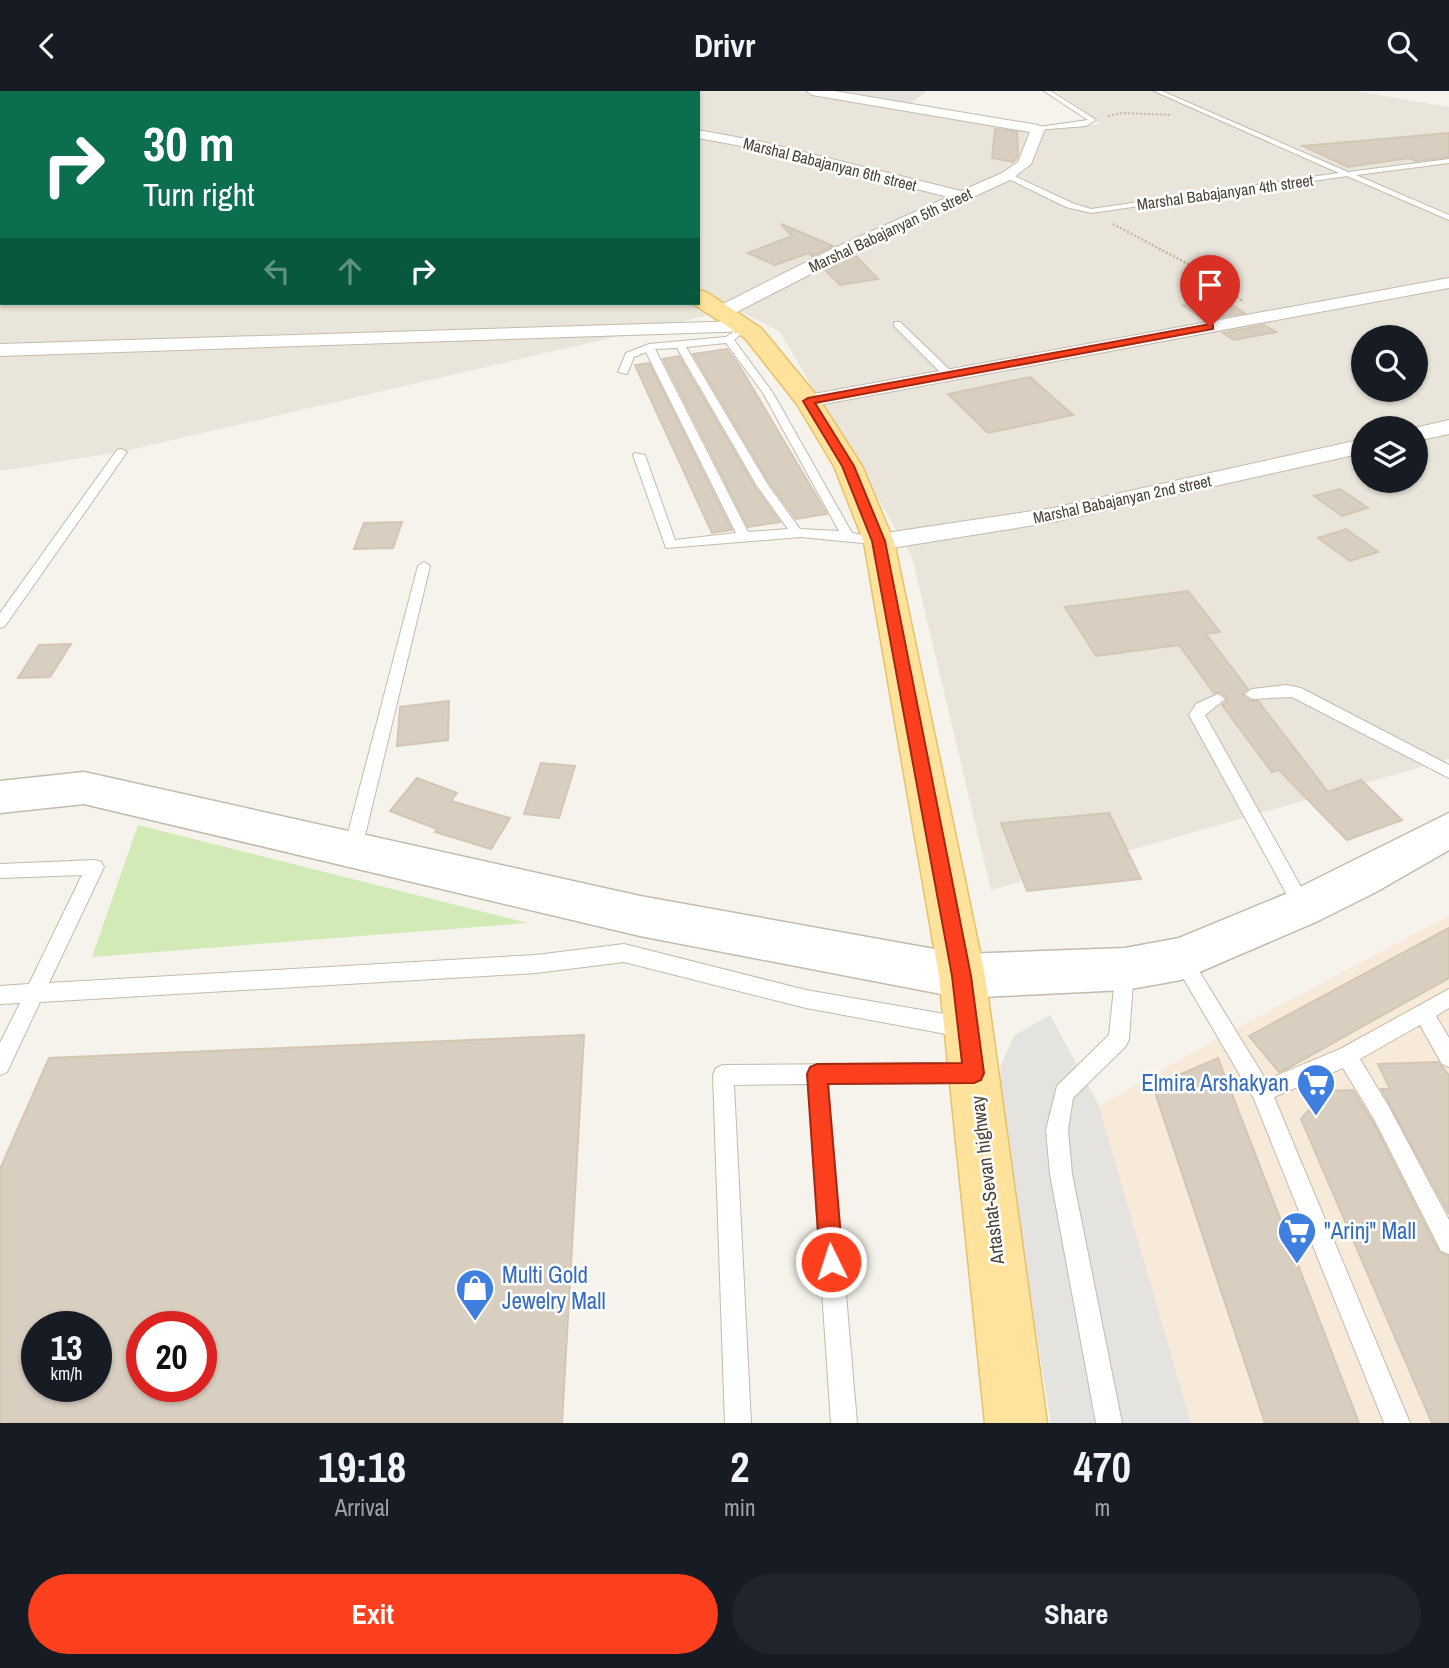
<!DOCTYPE html>
<style>
body{margin:0;font-family:"Archivo Narrow",sans-serif;background:#20242c;color:#f1f3f6;height:100vh;display:flex;flex-direction:column;font-size:26px;white-space:nowrap}
*{box-sizing:border-box;margin:0}
p{font-size:23px;color:#9ea1a6}
.icon{flex:none;width:38px;height:38px;fill:none;stroke:currentColor;stroke-width:2;stroke-linecap:round;stroke-linejoin:round}
.map{position:relative;height:1332px;overflow:hidden}
.sheet{display:flex;flex-direction:column;background:#171b24;flex:1}
.sheet>*{flex:none}
.hud{position:absolute;left:0px;top:0px;width:700px;height:214px;box-shadow:0 2px 5px #0004;background:#0b6e4f;color:#fff;overflow:hidden}
.controls{position:absolute;left:1351px;top:234px;display:grid;gap:14px}
.controls a{display:grid;place-items:center;width:77px;height:77px;border-radius:50%;background:#171b24;box-shadow:0 2px 5px #0004;font-size:35px}
.speed{position:absolute;left:21px;top:1220px;display:flex;gap:14px;font-size:35px;font-weight:700;text-align:center}
.speed>*{display:grid;place-content:center;width:91px;height:91px;border-radius:50%;background:#171b24;box-shadow:0 2px 5px #0004;line-height:1}
.speed small{font-size:18px;font-weight:400}
.speed .limit{border:10px solid #d22;background:#fff;color:#111}
.pin{position:absolute;display:grid;place-items:center;width:60px;height:60px;color:#fff;margin:-72px -30px;border-radius:50% 50% 50% 0;rotate:-45deg;box-shadow:0 0 7px #0007}
.pin .icon{rotate:45deg}
.me{position:absolute;width:77px;margin:-38px;rotate:356deg;stroke-linejoin:round;filter:drop-shadow(0 0 5px #0008)}
.turn{display:flex;align-items:center;gap:24px;height:147px;padding:0 28px;font-size:32px}
.turn .icon{width:91px;height:91px;stroke-width:2.5}
.turn b{display:block;font-size:49px;line-height:60px}
.lanes{display:flex;align-items:center;height:66px;padding:0 28px;background:#0003;justify-content:center;gap:35px;direction:ltr}
.lanes .off{opacity:.35}
.eta{display:flex;justify-content:space-evenly;align-items:center;height:119px;text-align:center}
.eta b{font-size:42px;font-weight:800;line-height:49px}
.primary-button{display:flex;gap:14px;margin-top:auto;padding:14px 28px}
.primary-button a{flex:1;height:80px;border-radius:42px;background:#fc3f1d;color:#fff;font-size:28px;font-weight:800;line-height:80px;text-align:center}
.primary-button a+a{background:#20242c;color:#f1f3f6}
header{display:flex;justify-content:space-between;align-items:center;height:91px;padding:0 28px;background:#171b24;font-size:32px;font-weight:800}
.map>svg:first-child{display:block}
</style>
<header><svg class="icon" aria-label="back" viewBox="0 0 24 24"><path d="M15 5l-7 7 7 7"/></svg>Drivr<svg class="icon" aria-label="search" viewBox="0 0 24 24"><circle cx="10" cy="10" r="6"/><path d="M15 15l6 6"/></svg></header>
<div class="map">
<svg width="1449" height="1332" viewBox="0 0 1449 1332">
<rect width="100%" height="100%" fill="#f6f3ec"/>
<path fill="#eae5da" fill-rule="evenodd" d="M0,0L189,2H2V212H698L722,221L121,361L0,380Z
M318,0H795L1026,40L1101,33L1056,0H1355L1449,16V668L991,799L912,466L780,241L698,198V2ZM1363,247H1416V299H1363ZM1363,338H1416V390H1363Z"/>
<path fill="#f7ead8" d="M1449,825V1332H1191L1099,1015L1226,943Z"/>
<path fill="#e6e2dd" d="M834,0H927L910,13Z"/>
<path fill="#d2eab5" d="M138,734L528,832L92,866Z"/>
<path fill="#e5e3e0" d="M1050,924L1099,1015L1191,1332H1051L998,1009L1001,973L1015,944Z"/>
<g fill="none" stroke-linecap="round" stroke-linejoin="round">
<path stroke="#a9d4f2" stroke-width="3.5" d="M147,0L151,2"/>
</g>
<path fill="#d8cfc1" stroke="#d3c7b4" stroke-width="2" fill-rule="evenodd" d="M995,38L1017,41L1018,65L1013,71L992,67Z
M1449,42V66L1416,70L1409,67L1348,76L1303,55Z
M781,133L805,143L833,155L812,165L809,162L775,174L748,162L792,145Z
M855,164L878,188L840,194L825,179Z
M1222,207L1244,222L1204,229L1183,214Z
M1264,234L1276,241L1234,249L1223,242Z
M727,258L739,274L827,423L796,428L770,393L693,263Z
M679,265L755,396L780,431L748,436L663,268Z
M649,272L732,439L712,442L635,274Z
M1030,286L1073,324L988,342L948,303Z
M1340,398L1368,417L1342,425L1314,405Z
M402,431L393,457L354,458L364,432Z
M1346,438L1378,461L1350,470L1318,447Z
M1188,500L1220,541L1206,543L1248,598L1243,601V605L1250,610H1258L1328,701L1361,689L1402,729L1347,749L1279,679L1272,681L1222,614L1227,610V606L1220,601L1214,602L1179,554L1096,565L1065,516Z
M71,553L50,586L18,587L39,554Z
M449,610L448,649L397,655L400,616Z
M541,672L575,675L559,727L524,723Z
M417,687L457,702L451,710L510,727L491,758L435,741L437,738L390,720Z
M1109,722L1141,788L1027,800L1001,732Z
M1449,837V887L1288,977L1279,981L1249,945Z
M584,944L562,1332H0V1078L49,967ZM37,1236H96V1295H37ZM142,1236H201V1295H142Z
M1218,967L1232,1003L1359,1332H1265L1153,995Z
M1438,971L1449,984V1123L1381,998H1390L1378,973Z
M1353,999L1373,1031L1439,1161L1449,1165V1332H1432L1301,1028L1325,1000Z"/>
<g fill="none" stroke-linecap="round" stroke-linejoin="round">
<g stroke="#c2bbae" stroke-width="2">
<path id="service" d="M1044,0H1051L1096,29L1086,35L1036,39L1038,36L1088,29Z
M1154,0H1162L1348,81L1449,68V72L1356,84L1449,124V129L1347,85L1091,122L1066,116L1003,85L1010,83L1072,112L1091,118L1339,82Z
M894,231H900L953,282V286H945L894,235Z
M733,241L741,243L734,249L773,302L852,442L883,448V454L801,446L666,457L633,364L635,362L645,364L675,449L736,442L646,261L634,266L627,283L618,281L626,262L649,253L726,246ZM726,252L763,302L839,440L800,438L768,394L686,256ZM677,257L757,395L788,438L748,441L655,258Z
M121,358L127,361L5,535L0,537V522L117,359Z
M424,471L430,475L362,757L359,762L353,764L347,762L344,757L418,475Z
M1286,594L1301,597L1449,674V687L1292,606L1252,608L1245,603L1252,598Z
M1218,603L1225,608L1205,624L1309,810L1312,816L1309,822L1303,824L1297,822L1189,624L1196,613Z
M95,769L101,771L104,776L49,892L536,864L624,853L806,899L962,926L969,929L972,936L969,943L962,946L806,917L624,871L536,882L40,911L7,981L0,984V952L20,912L0,913V895L29,893L82,784L0,787V773Z
M1181,859L1188,862L1266,989L1340,958L1449,898V917L1436,925L1449,947V976L1442,973L1420,934L1360,968L1389,1016L1449,1129V1163L1441,1160L1375,1030L1343,977L1274,1006L1410,1332H1384L1254,1008L1172,868L1174,862Z
M1125,869L1132,872L1134,878L1129,948L1126,955L1073,1007L1068,1039L1072,1083L1122,1332H1096L1050,1083L1046,1039L1057,995L1109,944L1116,878L1118,872Z
M971,972L978,975L981,982L978,989L971,992L828,993L857,1332H831L808,993L734,994L751,1332H725L713,984L716,977L723,974Z"/>
</g>
<g stroke="#c2bbae" stroke-width="2">
<path id="minor" d="M54,0H67L53,2Z
M516,0H532L533,2H517Z
M806,0H834L1038,34L1045,38L1031,73L1012,88L844,166L729,225H715L713,221L715,217L832,158L948,106L763,59L698,47V39L763,51L961,100L1002,82L1018,71L1030,41L812,4Z
M0,47H2L0,57Z
M0,178H2L0,189Z
M1449,187V197L808,316L801,314L797,310L801,306L808,304Z
M743,230L750,232L753,236L750,240L0,265V253Z
M1449,329V343L1416,350V338H1410Z
M1363,348V362L1053,431L879,459L870,457L866,451L870,445L879,443L1053,417Z"/>
</g>
<g stroke="#c2bbae" stroke-width="3">
<path id="tertiary" d="M332,0H349L350,2H333Z
M84,681L640,805L962,863L1125,857L1179,847L1288,802L1449,722V759L1376,801L1318,830L1181,889L1125,899L962,907L640,845L84,713L0,722V690Z"/>
</g>
<g stroke="#e6c16a" stroke-width="3">
<path id="primary" d="M199,0H216L217,2H200Z
M698,199L706,201L761,237L817,305L862,375L894,451L985,885L1047,1332H985L939,885L864,451L834,375L797,313L745,247L692,212H698Z"/>
</g>
<path stroke="#c4b79f" stroke-width="2" stroke-dasharray="2 2" stroke-linecap="butt" d="M1108,25L1122,22L1172,24"/>
<path stroke="#c4b79f" stroke-width="2.5" stroke-dasharray="2 2" stroke-linecap="butt" d="M1113,133L1190,174L1244,211"/>
<use href="#service" fill="#fff" fill-rule="evenodd"/>
<use href="#minor" fill="#fff" fill-rule="evenodd"/>
<use href="#tertiary" fill="#fff" fill-rule="evenodd"/>
<use href="#primary" fill="#ffe39c" fill-rule="evenodd"/>
</g>
<path fill="#fc3f1d" stroke="#a42913" stroke-width="2" d="M1210,233L1213,234V238L815,312L854,375L885,450L971,885L984,982L981,989L974,992L828,993L843,1171L840,1179L831,1183L823,1179L820,1171L807,983L810,976L817,973L962,972L952,885L872,450L842,375L803,310L808,307Z"/>
<defs>
<g id="supermarket-pin" transform="scale(2.0125)"><path d="M0 17L-7.5 6A9.5 9.5 0 1 1 7.5 6Z" fill="#3f7fe0" stroke="#fff"/><path d="M-6-5.5h2.5l.6 2H6L4.5 2H-2.5L-4.4-4H-6ZM-1.5 3.2a1.3 1.3 0 1 0 .1 0ZM3 3.2a1.3 1.3 0 1 0 .1 0Z" fill="#fff"/></g>
<g id="shop-pin" transform="scale(2.0125)"><path d="M0 17L-7.5 6A9.5 9.5 0 1 1 7.5 6Z" fill="#3f7fe0" stroke="#fff"/><path d="M-5-2.5h2.3a2.7 3.5 0 0 1 5.4 0H5L5.5 6h-11ZM-1.5-2.5h3a1.5 2.3 0 0 0-3 0Z" fill="#fff"/></g>
</defs>
<g fill-rule="evenodd">
<use href="#supermarket-pin" x="1316" y="992"/>
<use href="#supermarket-pin" x="1297" y="1140"/>
<use href="#shop-pin" x="475" y="1197"/>
</g>
<g text-anchor="middle" stroke-width="5" stroke-linejoin="round" paint-order="stroke">
<g font-size="16" fill="#4b4439" stroke="#fff">
<text transform="translate(830 73) rotate(14)" y="6">Marshal Babajanyan 6th street</text>
<text transform="translate(1225 101) rotate(-8)" y="6">Marshal Babajanyan 4th street</text>
<text transform="translate(890 139) rotate(-25)" y="6">Marshal Babajanyan 5th street</text>
<text transform="translate(1122 408) rotate(-12)" y="6">Marshal Babajanyan 2nd street</text>
</g>
<g font-size="19" fill="#4b4439" stroke="#fff">
<text transform="translate(987 1089) rotate(-97)" y="7">Artashat-Sevan highway</text>
</g>
<g font-size="23" fill="#366cbe" stroke="#fff" text-anchor="start">
<text x="1289" y="1000" text-anchor="end">Elmira Arshakyan</text>
<text x="1324" y="1148">"Arinj" Mall</text>
<text x="502" y="1192">Multi Gold<tspan x="502" dy="26">Jewelry Mall</tspan></text>
</g>
</g>
</svg>
<div class="controls">
<a><svg class="icon" aria-label="search" viewBox="0 0 24 24"><circle cx="10" cy="10" r="6"/><path d="M15 15l6 6"/></svg></a>
<a><svg class="icon" aria-label="layers" viewBox="0 0 24 24"><path d="M12 4l9 5-9 5-9-5zM3 14l9 5 9-5"/></svg></a>
</div>
<div class="speed"><div>13<small>km/h</small></div><div class="limit">20</div></div>
<div class="pin" style="left:1210px;top:236px;background:#d93025"><svg class="icon" aria-label="arrive" viewBox="0 0 24 24"><path d="M6 21V4h12l-3 4 3 4H6"/></svg></div>
<svg class="me" style="left:831px;top:1171px" viewBox="-20 -20 40 40"><circle r="17" fill="#fc3f1d" stroke="#fff" stroke-width="3"/><path d="M0-11L8 9 0 5-8 9z" fill="#fff"/></svg>
<div class="hud">
<div class="turn"><svg class="icon" aria-label="right" viewBox="0 0 24 24"><path d="M7 20v-9h11M14 6l5 5-5 5"/></svg><div><b>30 m</b>Turn right</div></div>
<div class="lanes"><svg class="icon off" aria-label="left" viewBox="0 0 24 24"><path d="M17 20v-9H6M10 6l-5 5 5 5"/></svg><svg class="icon off" aria-label="ahead" viewBox="0 0 24 24"><path d="M12 20V5M6 11l6-6 6 6"/></svg><svg class="icon" aria-label="right" viewBox="0 0 24 24"><path d="M7 20v-9h11M14 6l5 5-5 5"/></svg></div>
</div>
</div>
<section class="sheet">
<div class="eta">
<div><b>19:18</b><p>Arrival</p></div>
<div><b>2</b><p>min</p></div>
<div><b>470</b><p>m</p></div>
</div>
<div class="primary-button"><a>Exit</a><a>Share</a></div>
</section>
